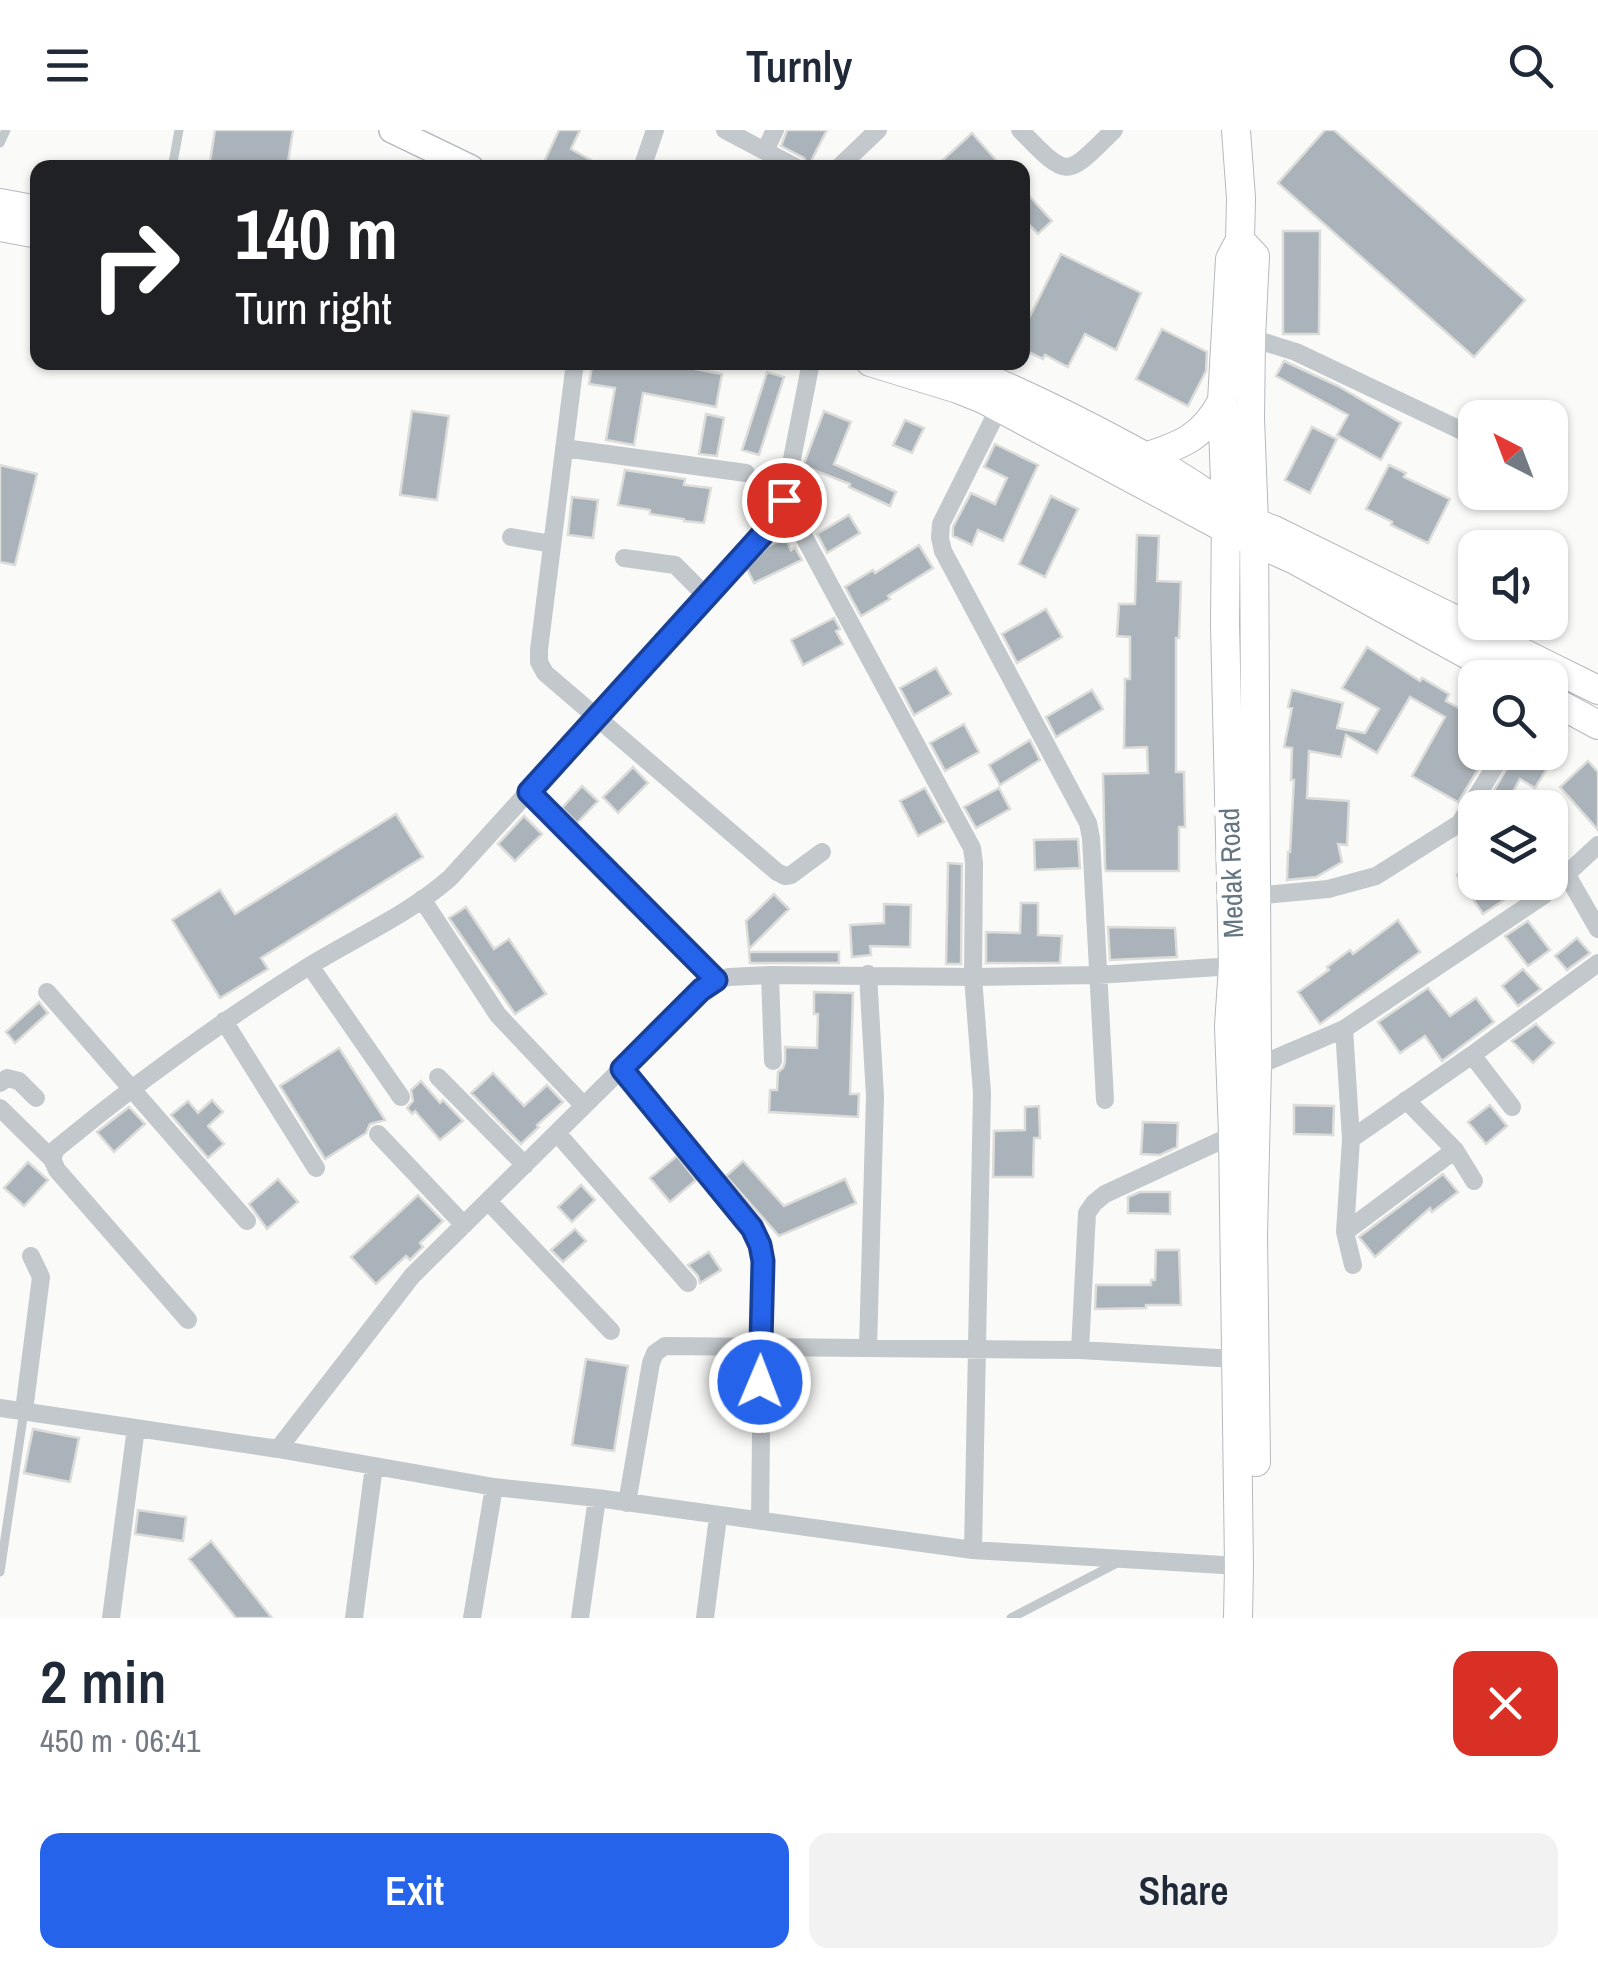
<!DOCTYPE html>
<meta charset="utf-8">
<style>
body{margin:0;font-family:"Archivo Narrow",sans-serif;background:#f2f2f3;color:#1f2937;height:100vh;display:flex;flex-direction:column;font-size:38px;white-space:nowrap}
*{box-sizing:border-box;margin:0}
p{font-size:32px;color:#747a83}
.icon{flex:none;width:55px;height:55px;fill:none;stroke:currentColor;stroke-width:2;stroke-linecap:round;stroke-linejoin:round}
.map{position:relative;height:1488px;overflow:hidden}
.side{display:flex;flex-direction:column;background:#fff;flex:1}
.side>*{flex:none}
.top-card{position:absolute;left:30px;top:30px;width:1000px;height:210px;border-radius:20px;box-shadow:0 2px 8px #0004;background:#202124;color:#fff;overflow:hidden}
.needle{width:65px;rotate:318deg}
.buttons{position:absolute;left:1458px;top:270px;display:grid;gap:20px}
.buttons a{display:grid;place-items:center;width:110px;height:110px;border-radius:20px;background:#fff;box-shadow:0 2px 8px #0004;font-size:50px}
.pin{position:absolute;display:grid;place-items:center;width:85px;height:85px;color:#fff;margin:-42px;border:5px solid #fff;border-radius:50%;box-shadow:0 2px 10px #0007}
.me{position:absolute;width:110px;margin:-55px;rotate:1deg;stroke-linejoin:round;filter:drop-shadow(0 0 8px #0008)}
.turn{display:flex;align-items:center;gap:35px;height:210px;padding:0 40px;font-size:45px}
.turn .icon{width:130px;height:130px;stroke-width:2.5}
.turn b{display:block;font-size:70px;line-height:85px}
.round{display:grid;place-items:center;flex:none;width:105px;height:105px;border-radius:20px;background:#f2f2f3}
.summary{display:flex;align-items:center;justify-content:space-between;height:170px;padding:0 40px}
h1{font-size:60px;font-weight:600;line-height:75px}
.primary-button{display:flex;gap:20px;margin-top:auto;padding:20px 40px}
.primary-button a{flex:1;height:115px;border-radius:20px;background:#2563eb;color:#fff;font-size:40px;font-weight:600;line-height:115px;text-align:center}
.primary-button a+a{background:#f2f2f3;color:#1f2937}
header{display:flex;justify-content:space-between;align-items:center;height:130px;padding:0 40px;background:#fff;font-size:45px;font-weight:600}
.map>svg:first-child{display:block}
</style>
<header><svg class="icon" aria-label="menu" viewBox="0 0 24 24"><path d="M4 6h16M4 12h16M4 18h16"/></svg>Turnly<svg class="icon" aria-label="search" viewBox="0 0 24 24"><circle cx="10" cy="10" r="6"/><path d="M15 15l6 6"/></svg></header>
<div class="map">
<svg width="1598" height="1488" viewBox="0 0 1598 1488">
<rect width="100%" height="100%" fill="#fafaf8"/>
<path fill="#aab3b9" stroke="#dcdcda" stroke-width="2.5" d="M215,0H293L287,38H209Z
M559,0H580L571,19L605,38H550L543,34Z
M787,0H827L809,35L804,28L781,16Z
M1325,0H1334L1525,170L1474,227L1278,53Z
M972,3L1003,38H934Z
M1022,58L1052,91L1038,104L1022,87Z
M1283,101H1320L1319,204H1283Z
M1061,124L1141,163L1116,220L1085,204L1068,237L1045,225L1043,229L1022,219V202Z
M1162,199L1207,222L1206,241L1188,276L1136,249Z
M1284,231L1338,256L1401,293L1381,330L1337,305L1348,285L1276,246Z
M593,232H658L722,244L716,277L643,263L634,315L606,310L615,258L589,254Z
M767,242L784,247L759,325L742,320Z
M412,281L449,286L437,370L400,365Z
M824,281L851,292L834,334L896,362L890,376L849,357L850,354L803,336Z
M706,284L724,288L717,326L699,324Z
M905,290L924,298L912,323L893,315Z
M1312,297L1337,309L1310,363L1285,350Z
M995,314L1038,335L1003,411L978,400L972,415L953,406V397L971,363L995,374L1007,348L984,337Z
M0,335L37,344L15,435L0,432Z
M1389,335L1406,343L1404,347L1450,369L1428,413L1391,395L1392,392L1366,379Z
M625,340L685,349L684,355L711,358L704,393L684,391V389L650,384V380L618,375Z
M1051,366L1078,379L1045,447L1019,434Z
M572,367L598,370L593,408L568,405Z
M849,385L860,403L827,423L817,404Z
M1137,405L1159,406L1157,451L1181,452L1179,508H1176V642H1184L1185,697H1179V741H1106L1105,738L1103,644L1148,643L1147,617L1124,618L1125,549H1130V507L1117,506L1119,474H1135Z
M785,408L791,420L795,417L802,430L754,453L747,439L767,417Z
M919,415L933,438L888,466L890,469L861,486L845,457L873,440L875,443Z
M1046,479L1062,507L1017,533L1002,504Z
M834,488L840,499L836,501L843,514L803,535L791,510Z
M1367,517L1420,551L1422,548L1449,564L1446,571L1475,587V622H1489L1458,672L1412,646L1445,587L1410,567L1377,623L1346,605L1341,627L1309,621L1307,668L1349,671L1347,715L1338,714L1342,732L1316,747L1287,750L1288,722H1290L1294,650H1291L1292,618L1284,617L1292,578L1288,577L1292,560L1343,573L1337,598L1365,603L1379,579L1342,558Z
M936,538L951,564L914,585L900,558Z
M1092,560L1103,579L1056,607L1046,587Z
M964,594L979,622L945,641L930,613Z
M1030,610L1040,630L1000,655L989,635Z
M1516,622H1535L1551,632L1535,658L1520,649L1504,678H1484Z
M1588,631L1598,642V700L1560,657Z
M633,637L648,653L618,683L603,667Z
M582,656L598,671L577,693L562,678Z
M925,658L944,692L918,706L900,671Z
M999,658L1010,679L976,698L964,677Z
M396,684L423,727L261,828L268,839L220,868L172,790L220,760L235,784Z
M524,686L542,704L515,731L498,714Z
M1078,709L1080,738L1035,740L1034,710Z
M948,733L962,734L961,834H946Z
M1475,733V752H1531L1483,784L1457,745Z
M774,764L789,779L749,819L746,791Z
M1021,773H1038V805L1062,806L1060,833H986V802L1020,803Z
M884,774L911,775L910,817L870,816L871,825L852,827L850,795L884,793Z
M466,777L494,819L509,809L546,864L515,884L449,788Z
M1398,790L1420,822L1320,894L1298,862L1329,840L1327,837L1350,820L1353,824Z
M1528,791L1550,820L1528,836L1505,806Z
M1108,797L1175,798L1177,827L1110,830Z
M1577,808L1590,823L1567,840L1555,826Z
M749,822H839V833H750Z
M1523,839L1541,859L1518,876L1502,856Z
M1428,858L1450,886L1476,868L1494,892L1442,931L1425,906L1400,923L1378,892Z
M814,862L853,863L850,964H859L858,987L769,982L770,960H777L778,942L783,938L785,932V917L817,918L818,884H814Z
M39,872L48,883L15,913L6,902Z
M1536,894L1554,913L1533,933L1512,911Z
M339,918L385,990L370,994L366,1003L325,1029L280,956Z
M493,943L524,976L547,955L563,972L537,995L539,997L521,1014L471,963Z
M421,951L440,973L443,970L463,991L440,1010L415,981L412,984L407,978L413,971L411,960Z
M212,970L223,982L208,996L224,1014L208,1028L171,985L188,971L198,983Z
M1294,975L1334,976L1333,1005L1294,1004Z
M1490,975L1507,996L1486,1014L1468,992Z
M1039,976L1040,1008H1034L1033,1047H993L994,1001L1025,1000V977Z
M129,977L145,994L114,1022L97,1002Z
M1143,992L1178,993L1177,1017L1160,1025L1141,1024Z
M677,1026L696,1050L670,1072L650,1048Z
M743,1031L784,1076L845,1049L856,1073L779,1106L726,1046Z
M28,1032L48,1050L24,1076L4,1058Z
M1443,1044L1458,1062L1432,1082L1430,1078L1375,1127L1359,1107Z
M278,1049L298,1072L267,1099L249,1074Z
M581,1055L595,1070L572,1092L558,1077Z
M1140,1062H1170V1084L1128,1083V1067Z
M418,1065L443,1091L420,1113L423,1117L410,1130L406,1126L376,1154L351,1127Z
M575,1099L586,1111L563,1132L551,1120Z
M1156,1120H1179L1181,1175H1146V1178L1095,1179L1096,1155H1151V1150H1155Z
M709,1122L721,1140L700,1153L698,1146L688,1135Z
M586,1229L628,1236L614,1321L572,1315Z
M33,1299L79,1308L70,1352L24,1343Z
M138,1380L186,1387L183,1411L135,1404Z
M211,1411L272,1488H236L189,1429Z"/>
<g fill="none" stroke-linecap="round" stroke-linejoin="round">
<g stroke="#b3babf" stroke-width="28">
<path id="secondary" d="M392,0L471,38"/>
</g>
<g stroke="#b5babe" stroke-width="30">
<path id="primary" d="M1236,0L1241,68L1240,110L1230,129L1222,271L1226,378L1225,494L1233,836L1229,896L1233,1005L1239,1436L1238,1488
M0,73L38,80
M0,97L38,104
M1240,110L1255,126L1251,208L1250,288L1254,393L1257,936L1253,1106L1256,1332
M870,232L958,259L983,269L1226,399L1295,430L1510,548
M948,232C1024,262 1095,298 1166,338C1203,359 1234,386 1274,400L1598,560
M1145,327C1182,315 1203,307 1222,271
M1550,569L1598,595"/>
</g>
<path stroke="#c3c8cc" stroke-width="9" d="M0,13L6,0
M172,38L179,0
M0,1442L24,1281
M1011,1488L1119,1432"/>
<path stroke="#c3c8cc" stroke-width="18" d="M725,0L797,38
M1020,0C1069,50 1065,48 1114,0
M765,21L775,0
M642,38L655,0
M838,38L878,0
M1251,208L1296,222L1475,307
M575,232L539,520V532L545,543L777,742L785,746L791,745L822,722
M999,278L941,394L940,408L943,421L1088,693L1091,708L1105,970
M564,318L746,343
M784,370L972,718L974,733L973,847L982,963L973,1420
M511,407L552,414
M624,428L675,435L706,466
M529,662L716,850
M1567,745L1598,799
M1255,766L1328,759L1376,746L1460,693L1504,622
M422,769L498,885L584,976
M310,836L401,967
M868,844L875,966L868,1218
M770,845L773,931
M47,862L247,1091
M224,891L316,1038
M1344,899L1351,1009L1345,1102L1353,1135
M1472,925L1512,977
M1257,936L1344,899L1544,765L1598,715
M622,939L752,1098L760,1115L763,1131L760,1391
M438,947L525,1035
M0,953L7,948L19,951L36,968
M1406,970L1455,1020L1474,1051
M0,978L52,1029
M557,1003L688,1153
M378,1004L464,1095
M1351,1009L1472,925L1598,833
M488,1071L611,1201
M1345,1102L1455,1020
M188,1190L57,1040L52,1029L56,1019C136,953 219,893 306,838C354,808 408,785 450,748L761,405L784,370L811,232
M1080,1220L1087,1083L1094,1073L1105,1064L1233,1005
M0,1278L278,1319L494,1357L597,1368L973,1420L1239,1436
M24,1281L41,1147L31,1126
M278,1319L412,1146L701,860L716,850L729,847L770,845L973,847L1098,845L1233,836
M627,1373L651,1233L655,1223L665,1216L1080,1220L1235,1229
M111,1488L136,1298
M354,1488L374,1336
M472,1488L494,1357
M580,1488L597,1368
M705,1488L718,1387"/>
<use href="#secondary" stroke="#fff" stroke-width="25"/>
<use href="#primary" stroke="#fff" stroke-width="28"/>
</g>
<g fill="none" stroke-linecap="round" stroke-linejoin="round">
<g stroke="#184099" stroke-width="25">
<path id="route" d="M760,1252L763,1131L760,1115L752,1098L622,939L701,860L716,850L529,662L762,405L784,370"/>
</g>
<use href="#route" stroke="#2563eb" stroke-width="18"/>
</g>
<g text-anchor="middle" stroke-width="10" stroke-linejoin="round" paint-order="stroke">
<g font-size="28" fill="#657683" stroke="#fff">
<text transform="translate(1231 743) rotate(-92)" y="10">Medak Road</text>
</g>
</g>
</svg>
<div class="buttons">
<a><svg class="needle" viewBox="-14 -14 28 28"><path d="M0-13l5 13h-10z" fill="#e53935"/><path d="M0 13l5-13h-10z" fill="#747a83"/></svg></a>
<a><svg class="icon" aria-label="sound" viewBox="0 0 24 24"><path d="M4 9h4l5-4v14l-5-4H4zM17 9q2 3 0 6"/></svg></a>
<a><svg class="icon" aria-label="search" viewBox="0 0 24 24"><circle cx="10" cy="10" r="6"/><path d="M15 15l6 6"/></svg></a>
<a><svg class="icon" aria-label="layers" viewBox="0 0 24 24"><path d="M12 4l9 5-9 5-9-5zM3 14l9 5 9-5"/></svg></a>
</div>
<div class="pin" style="left:784px;top:370px;background:#d93025"><svg class="icon" aria-label="arrive" viewBox="0 0 24 24"><path d="M6 21V4h12l-3 4 3 4H6"/></svg></div>
<svg class="me" style="left:760px;top:1252px" viewBox="-20 -20 40 40"><circle r="17" fill="#2563eb" stroke="#fff" stroke-width="3"/><path d="M0-11L8 9 0 5-8 9z" fill="#fff"/></svg>
<div class="top-card">
<div class="turn"><svg class="icon" aria-label="right" viewBox="0 0 24 24"><path d="M7 20v-9h11M14 6l5 5-5 5"/></svg><div><b>140 m</b>Turn right</div></div>
</div>
</div>
<section class="side">
<div class="summary"><div><h1>2 min</h1><p>450 m · 06:41</p></div><a class="round" style="background:#d93025;color:#fff"><svg class="icon" aria-label="close" viewBox="0 0 24 24"><path d="M6 6l12 12M18 6L6 18"/></svg></a></div>
<div class="primary-button"><a>Exit</a><a>Share</a></div>
</section>
